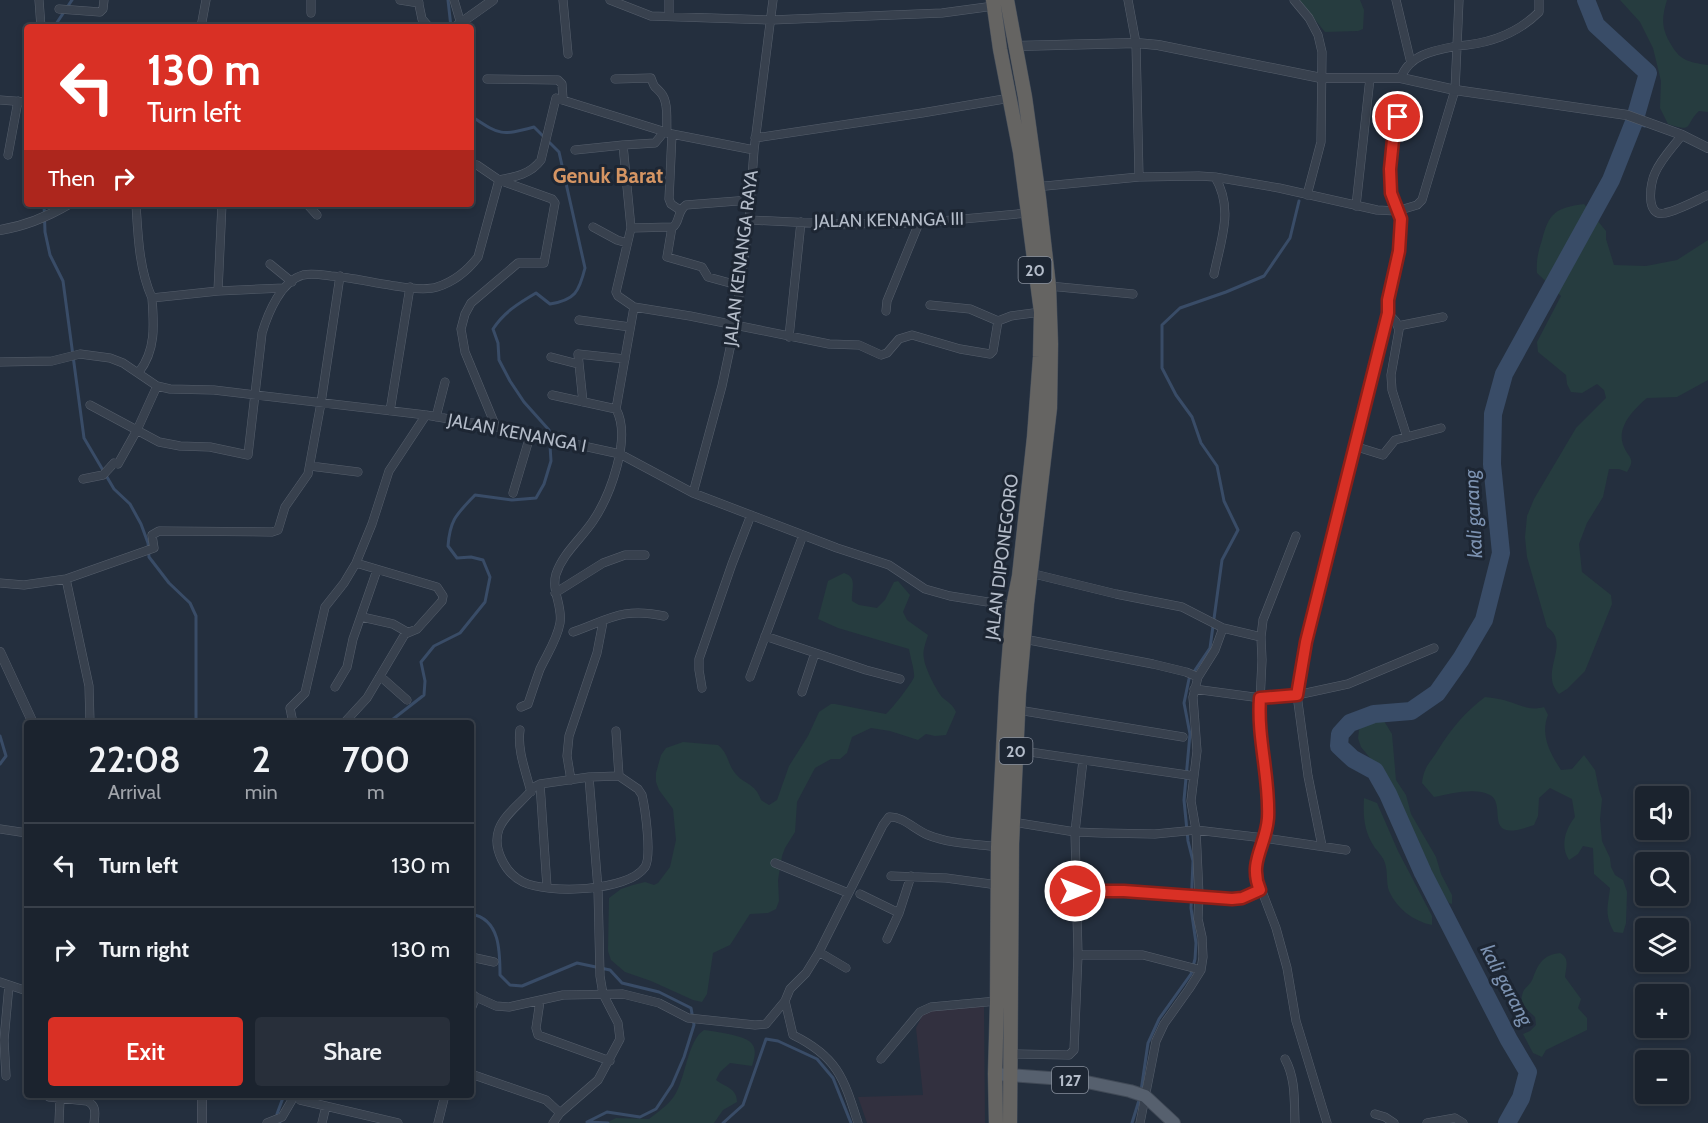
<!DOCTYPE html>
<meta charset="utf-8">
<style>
body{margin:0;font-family:Cabin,sans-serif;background:#282f3a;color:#f1f3f6;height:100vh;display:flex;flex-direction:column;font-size:22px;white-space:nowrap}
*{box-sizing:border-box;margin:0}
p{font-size:20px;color:#a0a4aa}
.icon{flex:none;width:33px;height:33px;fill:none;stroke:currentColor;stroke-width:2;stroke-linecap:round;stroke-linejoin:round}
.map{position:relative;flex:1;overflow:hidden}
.details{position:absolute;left:24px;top:720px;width:450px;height:378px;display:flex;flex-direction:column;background:#1b232e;border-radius:6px;box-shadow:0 3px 9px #0003,0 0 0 2px #39404a}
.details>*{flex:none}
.guide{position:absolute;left:24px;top:24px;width:450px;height:183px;border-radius:6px;box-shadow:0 3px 9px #0003,0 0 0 2px #39404a;background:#d93025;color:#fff;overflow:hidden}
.tools{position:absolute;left:1635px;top:786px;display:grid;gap:12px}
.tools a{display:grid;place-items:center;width:54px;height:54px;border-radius:6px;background:#1b232e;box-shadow:0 3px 9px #0003,0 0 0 2px #39404a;font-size:30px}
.pin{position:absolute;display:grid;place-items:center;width:51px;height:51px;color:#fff;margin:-26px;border:3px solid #fff;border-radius:50%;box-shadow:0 2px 6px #0007}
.me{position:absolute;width:66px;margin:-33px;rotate:90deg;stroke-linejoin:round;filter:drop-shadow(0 0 4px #0008)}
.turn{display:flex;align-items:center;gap:21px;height:126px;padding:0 24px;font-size:27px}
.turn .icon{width:78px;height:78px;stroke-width:2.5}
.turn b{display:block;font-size:42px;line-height:51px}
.then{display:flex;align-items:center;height:57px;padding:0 24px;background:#0003;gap:12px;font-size:22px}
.eta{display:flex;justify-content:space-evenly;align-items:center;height:102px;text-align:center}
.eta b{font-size:36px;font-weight:600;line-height:42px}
.button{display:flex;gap:12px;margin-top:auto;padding:12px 24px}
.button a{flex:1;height:69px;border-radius:6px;background:#d93025;color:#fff;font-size:24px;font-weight:600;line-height:69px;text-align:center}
.button a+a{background:#282f3a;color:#f1f3f6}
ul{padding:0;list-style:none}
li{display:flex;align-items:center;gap:18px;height:84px;padding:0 24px;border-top:2px solid #39404a}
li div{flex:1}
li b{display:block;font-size:22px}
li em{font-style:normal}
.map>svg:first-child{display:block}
</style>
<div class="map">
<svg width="1708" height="1123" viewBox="0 0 1708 1123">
<rect width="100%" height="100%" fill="#242f3e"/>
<path fill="#32303f" d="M984,1004L985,1123H867L858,1097L923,1095L916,1028L922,1016L929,1011Z"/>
<path fill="#263c3f" d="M1299,0H1360L1364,10L1363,29L1358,31L1325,32Z
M1620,0H1667C1662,17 1661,26 1669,41C1679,60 1687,62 1708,65V112L1699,111C1684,125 1695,133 1668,124L1660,108L1661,81L1653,48L1640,22Z
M1584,204L1606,231V239L1614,265L1646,266L1677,260L1708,240V380L1677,397L1647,398C1634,409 1615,428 1624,447C1629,459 1636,458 1627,472L1619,469H1609L1603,497L1587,523L1579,544L1582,572L1611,595L1612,604L1585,671L1567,689L1559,694C1538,672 1572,644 1547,627L1527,557L1525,537L1527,516L1534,499L1576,428L1606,398L1604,390L1597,384L1582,393L1571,392L1567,384L1566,375L1538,352L1537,342L1561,296L1537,273C1536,261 1538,252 1542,240C1549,213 1555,208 1584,204Z
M844,573C858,577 851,589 852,601L859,605L877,608L885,600L894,582L898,581L910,595L903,612L907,620L928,635C926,642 922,651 924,659C925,668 937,692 943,698C949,703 953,705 956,712L946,735L935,736L926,734L918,740L890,731L871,728L852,737L847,753L840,759H831L815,768L797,802L795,832L785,848L782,856L778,880L779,901L776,909L768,913L750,914L730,945L713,953L707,994L702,1002L693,1000L651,981L625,972L611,960L608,951L609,898L621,889L633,885L645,882L654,885L658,883L670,867L676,840L673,809L659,790L656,782V773L661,755L666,748L683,742L718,745C729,754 727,763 735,773C744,785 755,782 761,800L769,805L777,800L789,766L808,736L819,712L831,704H835L886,714C891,710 913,682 914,677C915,672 910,656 909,649L838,628L818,619L828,581Z
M1485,697C1493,698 1502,699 1510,702C1523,706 1530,711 1544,707L1548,715C1540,735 1550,753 1561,770L1572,769L1584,755L1595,770L1599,790L1602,799L1600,819L1602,841L1610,858L1611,867L1615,875L1623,880L1627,892L1626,923L1623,933L1614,932C1604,914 1608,907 1610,888L1594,874L1593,848L1583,846L1578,854L1569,860C1560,847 1565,829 1575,817L1572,799L1550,788L1539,798L1538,816L1534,825C1480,845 1508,805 1490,795C1475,787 1450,794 1434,797L1422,783C1424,766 1430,763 1438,750C1451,729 1465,712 1485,697Z
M1369,721H1384L1392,734L1396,780L1406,795L1411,814L1436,857L1441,874L1452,895V904L1449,903L1425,869L1389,781L1361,747L1358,738L1359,730L1361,726Z
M1364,798L1377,803L1398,851L1432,916V925C1413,921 1397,909 1389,891C1386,883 1388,872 1385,863C1383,857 1379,853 1375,848C1364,832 1363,817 1364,798Z
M1560,953C1570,958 1566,967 1565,977L1581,999L1578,1008L1587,1018V1030L1546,1050L1542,1057L1533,1053L1523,1034L1530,1031L1536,1025L1535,1017L1521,1004C1522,984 1528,990 1533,978C1538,964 1543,955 1560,953Z
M704,1030C714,1031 724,1033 733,1035C753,1040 759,1045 752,1066L730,1063L720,1072L716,1080C725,1087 737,1088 737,1102L723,1110L714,1123H606L616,1118L649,1119C658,1112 670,1104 676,1093C686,1075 688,1040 704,1030Z"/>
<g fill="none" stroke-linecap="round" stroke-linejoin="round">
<path stroke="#394c67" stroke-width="3" d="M448,0L451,27
M54,27L72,0
M1634,122L1645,126
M44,204L45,232L50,255L63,281L84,438L114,489L130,504L141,524L148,543L149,557L169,583L190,603L196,616V723
M388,723L424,695L425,681L421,662L434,646L460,633L485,602L490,577L483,560L471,557L457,558L448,546C450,519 457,514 475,495L512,500L536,498L544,484L551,461L549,430L524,402L510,381L499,360L498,343L493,329C504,312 519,303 536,293L550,304C575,300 579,292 585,268L559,152L534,127C500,136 500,135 471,116
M0,736L6,756L0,764
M471,787V788
M471,914C500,919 500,951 500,975L510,985L522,986L577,963L610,970L622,983L659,992L691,1008L694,1025L684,1057L672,1085L656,1109L640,1117L607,1112L587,1122
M1141,1091L1148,1043L1159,1019L1191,974L1195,959L1196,943L1191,908L1193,861L1188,841L1184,800L1190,734L1184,703L1189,679L1210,648L1222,560L1238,530L1224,501L1217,466L1201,443L1192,417L1176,395L1162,368V325L1180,308L1226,292L1264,276L1290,238L1299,201
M588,1122L608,1123
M280,1123L277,1114L284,1095
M723,1123L743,1105L766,1039L778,1041L817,1059L833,1078L851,1123
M1132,1123L1140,1097"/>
<path stroke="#394c67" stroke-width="18" d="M1507,1123L1521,1098L1528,1072L1509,1040L1423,873L1388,794L1375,771L1353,759L1339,746L1340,734L1350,723L1374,714L1411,711L1437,693L1461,659L1484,620L1501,553L1492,464L1493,414L1504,374L1611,180L1634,122L1648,73L1596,25L1586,0"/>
<g stroke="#565f6c" stroke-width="9">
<path id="minor" d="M39,0L41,27
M400,0L419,3
M418,0L422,19L429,27
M454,0L461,24
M563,0L568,54
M610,0L651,16L771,20L942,13L994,6
M1128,0L1136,43L1139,177
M1294,0L1309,18L1318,35L1322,52L1321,142L1307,195
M1396,0L1411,63
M59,9L100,12L103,9L104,0
M311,13V0
M669,15V0
M201,27L206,0
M1401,78C1409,54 1436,50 1457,46L1459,0
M487,79L558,80L562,84L563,99
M615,79L651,78C655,89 654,85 661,93C669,102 666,122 667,133
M0,100L27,102
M672,134L669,199L671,204L680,210
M1682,135C1673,147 1661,159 1655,173C1650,183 1645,218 1665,213C1679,210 1695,201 1708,195
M755,138L922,113L1010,98
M623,145L655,143L664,132
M575,150L623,145L631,228
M8,155L18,101
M477,165L499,180L552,199L555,203L544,263H518L471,303L465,314L461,329L465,352L496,427
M1035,187L1139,177L1199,176L1215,177L1279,188L1377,210L1397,211L1417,205L1422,200L1455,90L1457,46C1488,44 1516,35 1539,12V0
M136,204C138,236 139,269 152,298
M307,204L317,215
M1356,206L1370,78
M749,220L833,224L919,223L1028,213
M593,227L617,240L627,243
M672,227L667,257L702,267L708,277L741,286
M270,264L292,282
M1214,274C1221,239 1234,209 1215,177
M1049,286L1133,294
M218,291L222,204
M930,305L970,309L998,321
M634,307L618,296L616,292L631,228L673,227C680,222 677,211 686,205L750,200
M886,311L887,301L919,223
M1388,313L1396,322L1399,330L1391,375L1392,390L1407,437
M579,320L630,327
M1398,326L1443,317
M789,337L801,222
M551,357L578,364
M0,362L52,361L80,354L110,358L123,363L157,386L170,389L214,390L426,415L496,427L620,454L693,493L837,548L889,565L925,589L950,596L1013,606
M139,372C156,350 154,325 152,298L218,291L284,288
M583,402L578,354L625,359
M90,405L159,442L180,446L210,447L248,455L262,333C268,313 281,281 303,275C312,273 323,275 331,276C357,277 416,294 437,287C453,282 468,270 478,257L499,180C515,177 531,174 541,160L556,98L672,134L754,150
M616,409L634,307L690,316L829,344L859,345L881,355L887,353L899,339L912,335L960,349L990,354L993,351L998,321L1011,316L1041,312
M390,411L410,287
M436,417L445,382
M1354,446L1383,455L1395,440L1441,428
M310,466L358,472
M83,479L103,475L114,463L118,464L137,430L157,386
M513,493L530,436
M693,493L722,386L735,325L749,220L754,150L773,0
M1296,536L1263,620L1261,637L1262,660L1259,723L1268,807L1264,838L1256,860L1255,873L1276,928L1287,968L1296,1021L1327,1123
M1030,573L1116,594L1182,607L1223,628L1215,650L1198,677L1193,697L1197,751L1191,801L1196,830L1199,895L1198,919L1202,937L1203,957L1201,970L1189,989L1164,1024L1156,1041L1140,1123
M66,579L89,686L90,723
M0,583L24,585L66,579L154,548L152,535L159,531L272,532L278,530L285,507L308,474L321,403L340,276
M555,593L603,563L625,555H645
M362,617L393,624L407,632
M1223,628L1261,637
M573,632C610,619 623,607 664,616
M765,636L866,670L900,679
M1024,639L1153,664L1186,672L1198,677
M380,676L407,700
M750,677L803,535
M335,687L347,667L353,639L377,570
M702,688L699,670V659L732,564L751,515
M1194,689L1261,698L1297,695L1348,684L1434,648
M802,692L815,653
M521,707L528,704C532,692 536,680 540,669C547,654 557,640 560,623C563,606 551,591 556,574C563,553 581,539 593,521C610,496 632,438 616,409L552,395
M1018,710L1183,737
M293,723L290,708L305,693L325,607L344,583L356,563L372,524L389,471L426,415
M344,723L367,698L405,634L417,629L442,601L443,596L437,587L356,563
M520,730C517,750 526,772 531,792
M616,731L619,776
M1016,750L1194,776
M619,776L638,789L642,795C645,808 652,856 645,867C628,892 548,894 523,882C505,873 492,848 499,829C505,813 524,801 534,787L540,784L589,777Z
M571,780L567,756L569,736L597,653L603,622
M540,784L547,887
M1013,822L1075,832L1102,833L1155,834L1196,830L1264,838L1346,850
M0,829L27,833
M1322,846L1308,776L1297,695L1306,642L1388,313C1386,287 1399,261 1400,235C1401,216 1394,209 1391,191C1385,162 1393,131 1403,105
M775,863L848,893
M891,876L946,878L998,885
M1075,891H1124L1232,899L1242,898L1260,890
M860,894L899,913L887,939
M899,913L911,876
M819,952L846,968
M1078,955H1143L1201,970
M471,957L494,962
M0,982L27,991
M471,993L476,997L471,1009
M476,997L496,1006L509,1007L563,995L623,994L659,1003L688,1018L755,1025L766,1024L785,1001L790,989L806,973L819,952L883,825L889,817C903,816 915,830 928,835C950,844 975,844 998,847
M540,1001L536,1028L538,1035L610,1061
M785,1001L793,1035C838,1057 844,1079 858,1123
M1009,1054L1069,1055L1074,1050L1078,955L1075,832L1083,760
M881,1059L920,1012L931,1007L997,1001
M1285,1059C1296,1079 1294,1101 1295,1123
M471,1074L546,1100L560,1113
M6,1076L4,1040L9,985
M46,1095L49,1097L87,1101C97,1106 95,1113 94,1123
M300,1100L398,1123
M1375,1114L1385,1117L1394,1123
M59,1123L60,1099
M267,1123L282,1117L292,1100L291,1095
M322,1123L326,1106
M438,1123L445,1095
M553,1123L560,1113L598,1080L620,1039L618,1023L603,994L600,976L598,889L589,777
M1427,1123L1455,1118L1463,1123"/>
</g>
<g stroke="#565f6c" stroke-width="10">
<path id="tertiary" d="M455,27L493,0
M1014,46L1136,43L1158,45L1321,78H1401L1455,90L1627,115L1682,135L1708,148
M0,230C26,226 47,217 69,204
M0,652L33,723
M202,1095V1123"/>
</g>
<g stroke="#414a57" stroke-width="14">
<path id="primary" d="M995,1074L1077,1080L1130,1091L1145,1096L1174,1123"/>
</g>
<g stroke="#434c59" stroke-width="15">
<path id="trunk" d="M993,0L1000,49L1020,152L1041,312L1040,357L1034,437L1019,576L1013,606L1006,692L998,847L997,1001L995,1074L996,1123
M1007,0L1025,97L1039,198L1049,286L1051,344L1050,408L1027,604L1019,693L1012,844L1010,1123"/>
</g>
<use href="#minor" stroke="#38414e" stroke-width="8"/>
<use href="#tertiary" stroke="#38414e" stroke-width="9"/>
<use href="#primary" stroke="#56606e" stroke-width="12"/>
<use href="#trunk" stroke="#656462" stroke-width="14"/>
</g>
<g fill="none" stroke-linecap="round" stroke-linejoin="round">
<g stroke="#8d1f18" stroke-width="15">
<path id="route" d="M1075,891H1124L1232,899L1242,898L1260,890C1248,862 1266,846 1268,818C1270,778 1257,739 1260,698L1297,695L1306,642L1388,313V300L1399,251L1401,219L1391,193L1390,169L1394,130L1398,117"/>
</g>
<use href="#route" stroke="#d93025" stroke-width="10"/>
</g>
<g text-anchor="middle" stroke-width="6" stroke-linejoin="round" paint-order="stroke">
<g fill="#1d2633" stroke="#878f9c" stroke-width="1.5">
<rect x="1018.5" y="257" width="33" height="26" rx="4.5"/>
<rect x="999.5" y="738" width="33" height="26" rx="4.5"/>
<rect x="1052" y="1067" width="36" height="26" rx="4.5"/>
</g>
<g font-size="16" font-weight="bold" fill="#b4bcc9">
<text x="1035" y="276">20</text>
<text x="1016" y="757">20</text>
<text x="1070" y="1086">127</text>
</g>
<g font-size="18" fill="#b4bcc9" stroke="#1d2633">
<text transform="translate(889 220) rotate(-1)" y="6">JALAN KENANGA III</text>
<text transform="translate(741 258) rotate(-83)" y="6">JALAN KENANGA RAYA</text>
<text transform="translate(517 433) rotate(11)" y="6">JALAN KENANGA I</text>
<text transform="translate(1002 557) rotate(-83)" y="6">JALAN DIPONEGORO</text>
</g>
<g font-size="20" font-style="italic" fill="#7c92b1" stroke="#1d2633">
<text transform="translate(1473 514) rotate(-93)" y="7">kali garang</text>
<text transform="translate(1507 985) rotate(62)" y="7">kali garang</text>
</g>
<g font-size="21" font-weight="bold" fill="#d59563" stroke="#1d2633">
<text x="608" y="183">Genuk Barat</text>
</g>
</g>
</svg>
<div class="tools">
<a><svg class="icon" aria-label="sound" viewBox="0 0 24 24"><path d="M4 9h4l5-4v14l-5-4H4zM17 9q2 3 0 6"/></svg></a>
<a><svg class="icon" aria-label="search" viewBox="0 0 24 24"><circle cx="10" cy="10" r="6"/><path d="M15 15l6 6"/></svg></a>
<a><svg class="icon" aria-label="layers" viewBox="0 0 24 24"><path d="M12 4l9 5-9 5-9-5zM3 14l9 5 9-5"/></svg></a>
<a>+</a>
<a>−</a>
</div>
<div class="pin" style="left:1398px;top:117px;background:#d93025"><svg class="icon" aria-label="arrive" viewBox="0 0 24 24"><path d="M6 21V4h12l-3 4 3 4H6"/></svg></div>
<svg class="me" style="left:1075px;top:891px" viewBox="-20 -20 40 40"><circle r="17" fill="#d93025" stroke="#fff" stroke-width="3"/><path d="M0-11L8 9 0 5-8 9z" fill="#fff"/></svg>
<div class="guide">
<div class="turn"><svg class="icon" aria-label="left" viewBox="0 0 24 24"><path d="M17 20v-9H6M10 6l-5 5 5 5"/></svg><div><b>130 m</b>Turn left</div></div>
<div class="then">Then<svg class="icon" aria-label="right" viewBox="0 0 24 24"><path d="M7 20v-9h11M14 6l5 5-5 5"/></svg></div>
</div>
<section class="details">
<div class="eta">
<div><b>22:08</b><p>Arrival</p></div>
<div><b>2</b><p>min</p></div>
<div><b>700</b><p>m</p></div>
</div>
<ul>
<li><svg class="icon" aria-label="left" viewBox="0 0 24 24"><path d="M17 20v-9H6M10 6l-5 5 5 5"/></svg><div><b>Turn left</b></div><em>130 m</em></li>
<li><svg class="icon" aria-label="right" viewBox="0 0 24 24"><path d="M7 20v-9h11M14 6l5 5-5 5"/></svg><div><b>Turn right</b></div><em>130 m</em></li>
</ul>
<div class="button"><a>Exit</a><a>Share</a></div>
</section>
</div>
